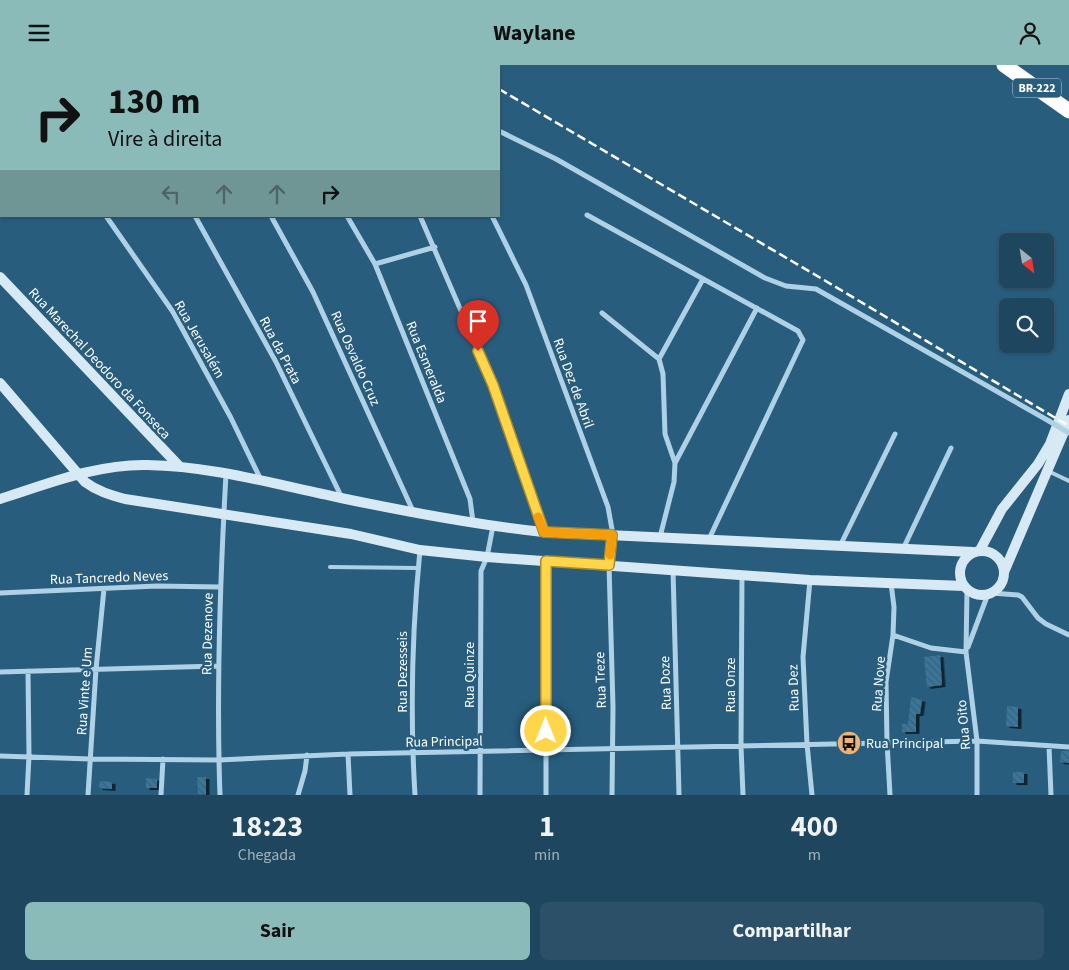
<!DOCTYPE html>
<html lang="pt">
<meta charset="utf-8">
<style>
body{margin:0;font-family:"Source Sans 3",sans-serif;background:#2b5067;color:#f1f3f6;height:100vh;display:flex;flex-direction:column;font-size:19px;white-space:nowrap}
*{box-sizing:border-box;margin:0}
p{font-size:16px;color:#a1b1bc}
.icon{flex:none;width:28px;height:28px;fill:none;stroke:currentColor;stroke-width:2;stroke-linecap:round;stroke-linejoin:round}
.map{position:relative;height:730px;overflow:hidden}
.side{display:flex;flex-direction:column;background:#1e465e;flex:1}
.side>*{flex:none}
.hud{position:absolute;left:0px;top:0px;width:500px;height:152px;box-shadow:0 1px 4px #0004,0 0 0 1px #3c5e73;background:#8bbbb9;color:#111;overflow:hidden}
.needle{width:32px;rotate:150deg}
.fabs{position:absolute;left:999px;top:168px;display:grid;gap:10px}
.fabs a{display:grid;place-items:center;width:55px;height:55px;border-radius:8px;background:#1e465e;box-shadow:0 1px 4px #0004,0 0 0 1px #3c5e73;font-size:25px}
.pin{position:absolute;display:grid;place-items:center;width:42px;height:42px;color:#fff;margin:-51px -21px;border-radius:50% 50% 50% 0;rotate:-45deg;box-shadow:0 0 5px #0007}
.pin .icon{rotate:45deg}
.me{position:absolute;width:55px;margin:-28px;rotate:0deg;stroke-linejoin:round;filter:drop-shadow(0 0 4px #0008)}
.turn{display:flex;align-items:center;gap:18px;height:105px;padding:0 25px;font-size:22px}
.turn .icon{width:65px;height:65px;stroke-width:2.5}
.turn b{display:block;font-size:35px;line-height:42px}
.lanes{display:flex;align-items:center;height:48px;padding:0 25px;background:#0003;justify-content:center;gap:25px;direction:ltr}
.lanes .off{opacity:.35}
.eta{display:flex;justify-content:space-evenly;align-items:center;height:85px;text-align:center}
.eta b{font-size:30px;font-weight:700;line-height:35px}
.button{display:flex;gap:10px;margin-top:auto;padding:10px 25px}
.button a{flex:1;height:58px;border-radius:8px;background:#8bbbb9;color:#111;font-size:20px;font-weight:700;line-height:58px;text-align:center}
.button a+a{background:#2b5067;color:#f1f3f6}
header{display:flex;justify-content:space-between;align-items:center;height:65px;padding:0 25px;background:#8bbbb9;color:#111;font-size:22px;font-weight:700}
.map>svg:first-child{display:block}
</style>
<header><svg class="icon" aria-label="menu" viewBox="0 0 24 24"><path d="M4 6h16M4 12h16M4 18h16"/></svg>Waylane<svg class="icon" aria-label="person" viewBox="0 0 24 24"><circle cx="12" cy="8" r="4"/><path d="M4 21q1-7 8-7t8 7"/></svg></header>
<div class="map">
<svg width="1069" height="730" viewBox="0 0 1069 730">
<defs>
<pattern id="building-back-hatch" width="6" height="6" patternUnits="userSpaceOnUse" patternTransform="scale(1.25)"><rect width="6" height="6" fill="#39769b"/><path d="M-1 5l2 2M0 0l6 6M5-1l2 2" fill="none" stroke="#435f70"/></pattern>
<filter id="shadow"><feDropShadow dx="3.5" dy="2" stdDeviation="0" flood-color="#0009"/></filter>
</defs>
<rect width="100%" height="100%" fill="#285d7e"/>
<path fill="url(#building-back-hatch)" filter="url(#shadow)" d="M940,590L942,620L927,622L924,592Z
M911,632L922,635L920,649H916V667H902V659H908Z
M1007,641L1018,642V662L1006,661Z
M1061,686H1069V698L1060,697Z
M1013,707H1024V718H1013Z
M197,712H206V730L198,729Z
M146,713L157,714V723H146Z
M100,716L112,717V724L99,723Z"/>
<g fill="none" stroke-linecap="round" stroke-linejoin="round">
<path stroke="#aed1e5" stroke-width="4" d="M1048,406L1069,416
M330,502L418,503"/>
<path stroke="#aed1e5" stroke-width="5" d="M77,0L78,1
M152,0L154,1
M370,0L373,1
M12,1L14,0
M95,1L96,0
M0,13L1,12
M499,66L556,94L765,213L786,221L816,224L1049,356
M0,78L1,79
M587,150L798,266L803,275L709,474
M106,151L173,247L231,353L261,415
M195,151L276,297L342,433
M271,151L313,227L413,446
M347,151L375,199L470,434L473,457
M420,151L493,320L543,467
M492,151L526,220L608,442L613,470L609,500L613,642L612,730
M375,199L435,182
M602,248L659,294L663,309L665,369L675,398L674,417L660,472
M659,294L703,214
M675,398L757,243
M840,481L895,369
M903,484L951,383
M673,505L679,730
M742,510L741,681L743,730
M810,515L803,592L807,679L812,730
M891,518L894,542L893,570L931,583L966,587
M967,525L966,587L977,676V730
M0,528L157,521L220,522
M991,528L1018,530L1022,532L1038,553L1046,559L1069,570
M968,582L988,529
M0,607L218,601
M1049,681L1051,730
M348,689L350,730
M0,691L90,694L219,695L348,689L977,676L1069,682
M27,730L29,691L28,606
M88,730L96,604L104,524
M161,730L163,694
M220,730C216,623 220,516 226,409
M298,730L305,706L307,690
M415,730C410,649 412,566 420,485
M480,730L481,506L487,492L493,461
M546,730V496
M890,730L887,677L886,617L893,570"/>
<path stroke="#d7e9f5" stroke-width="10" d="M0,212L180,402
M0,318L85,417C97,426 110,430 125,434L351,469L420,485L487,492L810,515L964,521
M0,434C48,419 96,399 147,400C213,401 277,420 341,433C408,447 476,460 543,467L973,487
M980,485L1002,444L1038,399L1050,379L1069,329
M960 508a22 22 0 1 1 44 0a22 22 0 1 1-44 0Z
M1004,507L1069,355"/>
<path stroke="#fff" stroke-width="15" d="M1004,0L1069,46"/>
<path stroke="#fff" stroke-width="2.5" stroke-dasharray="9 4" stroke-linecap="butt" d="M448,0L450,1
M458,0L460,1
M499,24L824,215L1069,361"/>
<path stroke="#aed1e5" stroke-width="5" d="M1049,356L1069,368"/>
</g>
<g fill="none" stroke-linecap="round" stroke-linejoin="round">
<g stroke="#a68a30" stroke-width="12">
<path id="route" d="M478,286L493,320L544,467L612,470L609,500L546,496V666"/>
</g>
<use href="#route" stroke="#ffd54a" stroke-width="9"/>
<path stroke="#f59e0b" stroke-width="9" d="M538,452L544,467L612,470L610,490"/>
</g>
<defs>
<g id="bus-disc" transform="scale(1.25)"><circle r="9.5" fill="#ecb475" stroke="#285d7e"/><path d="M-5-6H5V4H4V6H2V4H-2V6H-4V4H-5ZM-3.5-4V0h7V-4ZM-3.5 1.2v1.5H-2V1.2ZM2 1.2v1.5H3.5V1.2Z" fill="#111"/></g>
</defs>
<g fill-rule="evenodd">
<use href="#bus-disc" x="849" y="678"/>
</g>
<g text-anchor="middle" stroke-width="5" stroke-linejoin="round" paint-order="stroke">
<rect fill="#285d7e" stroke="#beced8" stroke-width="1" x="1013" y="13.5" width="48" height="19" rx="4"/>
<g font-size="12" font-weight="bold" fill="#fff">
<text x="1037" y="27">BR-222</text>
</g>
<g font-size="14" fill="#fff" stroke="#285d7e">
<text transform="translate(200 274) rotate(60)" y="5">Rua Jerusalém</text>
<text transform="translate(281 285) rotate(62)" y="5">Rua da Prata</text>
<text transform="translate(356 293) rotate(66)" y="5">Rua Osvaldo Cruz</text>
<text transform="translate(427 297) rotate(68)" y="5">Rua Esmeralda</text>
<text transform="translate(100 298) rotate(47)" y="5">Rua Marechal Deodoro da Fonseca</text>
<text transform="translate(574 318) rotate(70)" y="5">Rua Dez de Abril</text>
<text transform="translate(109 512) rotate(-2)" y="5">Rua Tancredo Neves</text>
<text transform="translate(207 569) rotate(-89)" y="5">Rua Dezenove</text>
<text transform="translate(402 607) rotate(-90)" y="5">Rua Dezesseis</text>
<text transform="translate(469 610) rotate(-90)" y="5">Rua Quinze</text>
<text transform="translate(600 615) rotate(-92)" y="5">Rua Treze</text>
<text transform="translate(665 618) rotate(-92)" y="5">Rua Doze</text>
<text transform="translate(878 619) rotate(-86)" y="5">Rua Nove</text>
<text transform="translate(730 620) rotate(-90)" y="5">Rua Onze</text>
<text transform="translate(793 623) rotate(-92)" y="5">Rua Dez</text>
<text transform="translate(84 626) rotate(-86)" y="5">Rua Vinte e Um</text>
<text transform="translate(963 660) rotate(-95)" y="5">Rua Oito</text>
<text transform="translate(444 676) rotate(-1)" y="5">Rua Principal</text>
</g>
<g font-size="14" fill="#fff" stroke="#285d7e" text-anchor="start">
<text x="866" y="683">Rua Principal</text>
</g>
</g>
</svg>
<div class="fabs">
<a><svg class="needle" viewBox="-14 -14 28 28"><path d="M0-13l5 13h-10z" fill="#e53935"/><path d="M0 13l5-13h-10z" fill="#a1b1bc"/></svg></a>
<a><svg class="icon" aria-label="search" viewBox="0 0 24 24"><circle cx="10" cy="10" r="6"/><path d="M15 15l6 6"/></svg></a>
</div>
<div class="pin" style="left:478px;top:286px;background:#d93025"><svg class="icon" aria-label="arrive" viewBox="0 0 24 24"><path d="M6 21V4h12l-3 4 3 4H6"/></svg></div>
<svg class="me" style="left:546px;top:666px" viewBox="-20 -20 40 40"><circle r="17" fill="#ffd54a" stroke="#fff" stroke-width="3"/><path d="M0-11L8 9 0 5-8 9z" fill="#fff"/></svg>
<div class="hud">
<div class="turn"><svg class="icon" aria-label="right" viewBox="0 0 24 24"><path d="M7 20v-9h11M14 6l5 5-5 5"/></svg><div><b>130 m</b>Vire à direita</div></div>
<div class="lanes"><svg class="icon off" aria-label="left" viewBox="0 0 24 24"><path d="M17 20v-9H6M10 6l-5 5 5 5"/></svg><svg class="icon off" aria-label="ahead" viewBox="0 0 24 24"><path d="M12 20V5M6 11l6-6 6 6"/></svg><svg class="icon off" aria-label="ahead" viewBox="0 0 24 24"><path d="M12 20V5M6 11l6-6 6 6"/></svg><svg class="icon" aria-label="right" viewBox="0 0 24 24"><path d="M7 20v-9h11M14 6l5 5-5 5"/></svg></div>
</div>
</div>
<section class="side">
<div class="eta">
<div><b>18:23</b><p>Chegada</p></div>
<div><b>1</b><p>min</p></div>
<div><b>400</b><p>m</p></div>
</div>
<div class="button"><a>Sair</a><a>Compartilhar</a></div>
</section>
